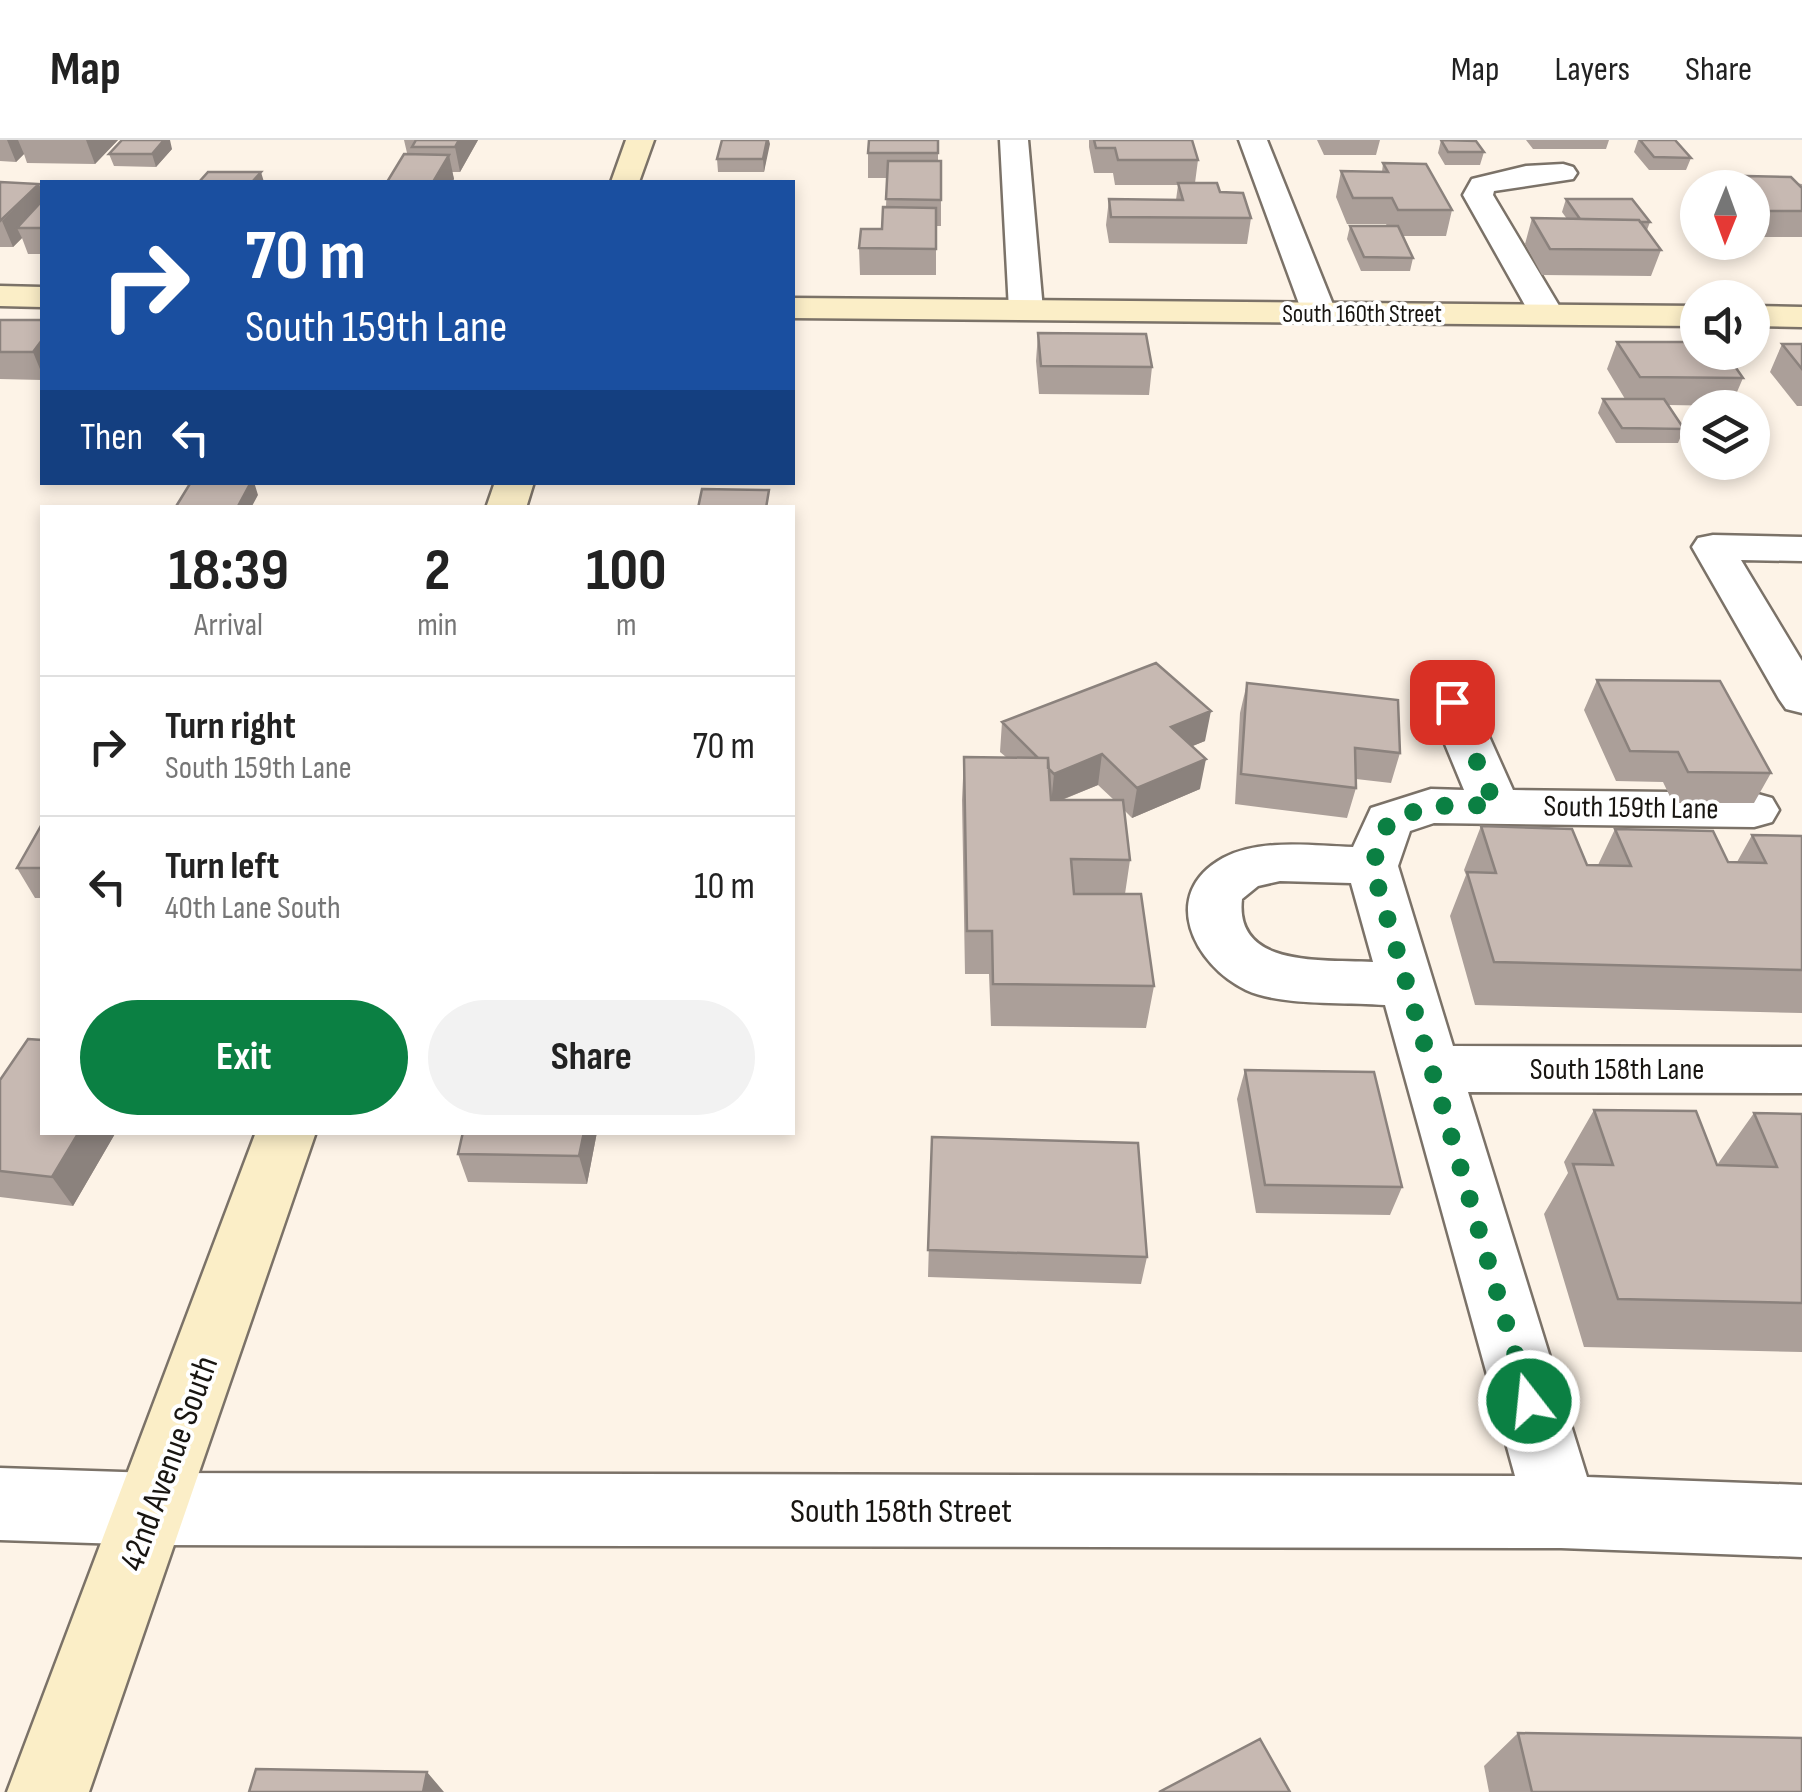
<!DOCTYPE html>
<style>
body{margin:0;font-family:"Sofia Sans Condensed",sans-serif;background:#f2f2f2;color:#222;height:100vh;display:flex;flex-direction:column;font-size:38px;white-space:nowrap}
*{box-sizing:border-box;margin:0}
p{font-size:32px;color:#767676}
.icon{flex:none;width:55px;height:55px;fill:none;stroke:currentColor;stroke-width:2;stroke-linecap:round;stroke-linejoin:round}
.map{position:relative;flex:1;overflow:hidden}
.drawer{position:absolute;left:40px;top:365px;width:755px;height:630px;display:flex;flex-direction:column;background:#fff;border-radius:0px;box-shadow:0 5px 15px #0003}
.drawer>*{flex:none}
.top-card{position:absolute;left:40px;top:40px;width:755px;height:305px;border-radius:0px;box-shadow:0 5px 15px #0003;background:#1a4fa0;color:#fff;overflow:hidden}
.needle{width:65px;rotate:181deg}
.fabs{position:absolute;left:1680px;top:30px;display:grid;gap:20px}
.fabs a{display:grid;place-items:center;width:90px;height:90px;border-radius:50%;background:#fff;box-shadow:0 5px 15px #0003;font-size:50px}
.pin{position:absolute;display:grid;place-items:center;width:85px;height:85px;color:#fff;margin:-42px;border-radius:20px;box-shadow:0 5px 15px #0006}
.me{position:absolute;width:110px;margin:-55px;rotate:344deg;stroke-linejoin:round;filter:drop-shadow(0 0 8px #0008)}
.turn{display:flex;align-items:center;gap:35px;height:210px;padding:0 40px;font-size:45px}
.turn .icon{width:130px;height:130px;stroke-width:2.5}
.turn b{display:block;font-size:70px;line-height:85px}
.then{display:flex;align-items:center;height:95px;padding:0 40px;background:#0003;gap:20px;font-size:38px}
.eta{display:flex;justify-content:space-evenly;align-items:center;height:170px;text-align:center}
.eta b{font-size:60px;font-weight:700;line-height:70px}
.primary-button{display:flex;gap:20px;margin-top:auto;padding:20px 40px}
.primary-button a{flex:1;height:115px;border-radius:60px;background:#0b8043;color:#fff;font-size:40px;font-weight:700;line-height:115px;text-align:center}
.primary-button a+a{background:#f2f2f2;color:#222}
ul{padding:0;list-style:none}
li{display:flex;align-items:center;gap:30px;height:140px;padding:0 40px;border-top:2px solid #e0e0e0}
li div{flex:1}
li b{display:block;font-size:38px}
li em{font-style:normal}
header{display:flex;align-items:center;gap:60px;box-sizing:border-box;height:140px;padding:0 50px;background:#fff;border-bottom:2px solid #e0e0e0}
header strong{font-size:48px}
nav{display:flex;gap:55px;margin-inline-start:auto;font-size:35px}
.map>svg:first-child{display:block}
</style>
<header>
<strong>Map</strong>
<nav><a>Map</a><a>Layers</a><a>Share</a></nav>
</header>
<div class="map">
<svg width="1802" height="1652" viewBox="0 0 1802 1652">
<rect width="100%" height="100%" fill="#fdf3e7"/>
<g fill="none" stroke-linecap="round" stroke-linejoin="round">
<g stroke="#7b7268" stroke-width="5">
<path id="street" d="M1000,0H1028L1043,170L1038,177H1014L1009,170Z
M1239,0H1267L1336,172L1331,179H1307L1302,172Z
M1563,24L1573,27L1577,33L1573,39L1494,51L1493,55L1564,174L1559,181H1535L1530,174L1463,55L1472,39L1526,26Z
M1713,395L1802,397V421L1741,420L1802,521V573L1786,569L1779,559L1692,407L1698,398Z
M1451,548L1467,553L1474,563L1513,650L1754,653L1772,658L1779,670L1772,682L1754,687L1434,683L1410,691L1398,726L1453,906L1802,907V953L1468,952L1587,1337L1802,1345V1417L1561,1408L153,1405L0,1400V1328L153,1333L1515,1336L1385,865C1346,862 1280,866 1246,850C1194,825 1158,754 1223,718C1261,698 1313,706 1353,707L1371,668L1431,649L1464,650L1428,563L1435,553ZM1280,741L1351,743L1373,822C1325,819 1234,829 1242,759L1258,746Z"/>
</g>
<g stroke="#7b7268" stroke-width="5">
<path id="secondary" d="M626,0H654L639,42H611Z
M0,146L42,147V167L0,166Z
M792,158L1698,166V186L792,178Z
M1752,166L1802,167V187L1752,186Z
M495,342H534L526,368H486Z
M256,992H316L89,1652H7Z"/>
</g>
<use href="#street" fill="#fff" fill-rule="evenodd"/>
<use href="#secondary" fill="#fbeec7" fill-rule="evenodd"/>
</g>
<path fill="#ab9f99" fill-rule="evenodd" d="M0,0H118L95,24L27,23L24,14L16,22L0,21Z
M404,0H478L460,32H452L454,39L452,42H387L414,14L407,13Z
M722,0H769L764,32H718L717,19Z
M938,0V21L941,60V86H936V135H860L859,108L882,89L886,67L887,38H868V13Z
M1089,0H1192L1198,20L1195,43L1220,52L1251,78L1247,104L1109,103L1106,85L1109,59L1176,60L1178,45H1115L1113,33H1094L1089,7Z
M1317,0H1380L1376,15H1324Z
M1441,0L1484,12L1480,25H1445L1438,13Z
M1526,0H1609L1606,9H1533Z
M1638,0H1675L1691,18L1686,30H1649L1634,12Z
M172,9L156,27L114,26L109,14Z
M1383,23L1452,70L1446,96H1402L1413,118L1410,131H1361L1347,99L1350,86H1387L1386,84H1347L1336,57L1341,31L1382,32Z
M1746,36L1802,44V97H1752V48H1710L1711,46H1742Z
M0,42L39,44L42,52V114H28L22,98L13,107H0Z
M1566,59L1650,82L1647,90L1661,110L1651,136L1542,135L1525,104L1532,78L1567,79L1562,72Z
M0,180H42V240L0,239Z
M1038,193L1152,227L1149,255L1039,254L1036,221Z
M1617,202L1743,238L1731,266L1668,265L1684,289L1678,303H1616L1598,273L1603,259H1625L1607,229Z
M1782,204H1802V266H1797L1770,232Z
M1597,540L1771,633L1754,663H1673L1663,642L1616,641L1584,570Z
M1247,543L1400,613L1391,643L1356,639V648L1347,678L1235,664L1240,573Z
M1002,582L1205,601L1192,606L1200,649L1132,678L1124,670L1130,720L1125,754L1154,846L1146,888L991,886L989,834H965L962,660L964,617H1006L1000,612ZM1098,645L1114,660H1062Z
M42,684V758H35L17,728Z
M1481,686L1587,725H1598L1615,689L1728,722H1737L1752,695L1802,696V873L1475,865L1450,776L1466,735L1464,730Z
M1245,930L1402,1047L1390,1075L1256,1073L1237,959Z
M0,940L42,992H116L73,1066L0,1057Z
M1594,970L1717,1025L1754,973L1802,974V1212L1584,1207L1544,1074L1568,1033L1564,1022Z
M597,992L587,1044L468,1042L458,1014Z
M932,997L1147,1117L1141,1144L928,1137Z
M1518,1593L1802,1652H1489L1484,1626Z"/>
<path fill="#8b827d" d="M7,0H18L24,14L16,22Z
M86,0H118L95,24Z
M164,0H170L172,9L156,27L152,14Z
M459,0H478L460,32L455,7Z
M767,0H769L770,4L764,32L763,19Z
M449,15L454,39L452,42H433Z
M261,32L264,42H252Z
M39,44L42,52V77L17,88L22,98L13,107L2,81Z
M42,200V234L33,212Z
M251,342H254L258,355L251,368H237Z
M1211,571L1205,601L1166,617L1171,587Z
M1102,614L1098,645L1051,664L1054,634Z
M1206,619L1200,649L1132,678L1137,648Z
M79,992H116L73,1066L52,1037Z
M584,992H597L587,1044L579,1016Z
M427,1632L444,1652H423Z"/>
<path fill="#c7b9b2" stroke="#8b827d" stroke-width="2.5" d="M122,0H164L152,14H109Z
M416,0H459L455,7H412Z
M722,0H767L763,19H717Z
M869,0H938V13H868Z
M1094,0H1192L1198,20H1118L1115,8H1096Z
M1441,0L1476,1L1484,12H1448Z
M1640,0H1675L1691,18L1654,17Z
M404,14L449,15L433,42H387Z
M888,21H941V60L886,59Z
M1383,23L1426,24L1452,70H1398L1392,58H1353L1341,31L1388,32Z
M208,32H261L252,42H199Z
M1746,36L1791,37L1802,48V71H1752V48H1713L1711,46H1754Z
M0,42L39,44L0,81Z
M1178,43H1217L1220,52L1243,53L1251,78L1111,77L1109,59L1183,60Z
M1566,59H1632L1650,82H1640L1639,80L1580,79Z
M41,62H42V88H17Z
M883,67L936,68V109L859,108L861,89H882Z
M1532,78L1639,80L1661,110L1550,109Z
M1350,86H1398L1413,118L1364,117Z
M0,180H42V200L33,212H0Z
M1038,193L1146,194L1152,227L1041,226Z
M1617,202H1698V212H1725L1743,238L1640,237Z
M1782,204H1802V229Z
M1603,259H1664L1684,289L1622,288Z
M191,342H251L237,368H175Z
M702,349L769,350L766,368H698Z
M1156,523L1211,571L1171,587L1206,619L1137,648L1102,614L1054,634L1048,628V618H1038L1002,582Z
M1597,540L1720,541L1771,633L1688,632L1678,612L1630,611Z
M1247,543L1398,560L1400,613L1355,608L1356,648L1241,634Z
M964,617L1048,618L1051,660H1123L1130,720L1071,719L1074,754H1141L1154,846L993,844L992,791H967Z
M42,684V728H17Z
M1481,686L1572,689L1587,725L1631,726L1615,689L1713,691L1728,722L1766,723L1752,695L1802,696V830L1494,822L1467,732L1496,733Z
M28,899L42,900V992H79L52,1037L0,1031V940Z
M1245,930L1374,932L1402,1047L1265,1045Z
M1594,970L1696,971L1717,1025L1777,1027L1754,973L1802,974V1163L1618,1159L1573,1024L1613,1025Z
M463,992H584L579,1016L458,1014Z
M932,997L1138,1003L1147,1117L928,1110Z
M1518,1593L1802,1598V1652H1532Z
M1260,1599L1290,1652H1159Z
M256,1629L427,1632L423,1652H249Z"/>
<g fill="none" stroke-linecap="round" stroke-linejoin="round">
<path stroke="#0b8043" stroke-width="18" stroke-dasharray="0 32.4" d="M1452,562L1495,665L1432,666L1389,680L1372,726L1529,1261"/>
</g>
<g text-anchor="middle" stroke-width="8" stroke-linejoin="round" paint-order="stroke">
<g font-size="25" fill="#181511" stroke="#fff">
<text x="1362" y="182">South 160th Street</text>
</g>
<g font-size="30" fill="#181511" stroke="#fff">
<text transform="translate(1631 667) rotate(1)" y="10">South 159th Lane</text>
<text x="1617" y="939">South 158th Lane</text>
</g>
<g font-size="35" fill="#181511" stroke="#fff">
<text transform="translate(168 1323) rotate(-70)" y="12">42nd Avenue South</text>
<text x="901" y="1382">South 158th Street</text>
</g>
</g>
</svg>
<div class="fabs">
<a><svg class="needle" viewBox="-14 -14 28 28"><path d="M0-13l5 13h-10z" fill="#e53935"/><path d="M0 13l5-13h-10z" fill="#767676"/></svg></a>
<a><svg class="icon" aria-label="sound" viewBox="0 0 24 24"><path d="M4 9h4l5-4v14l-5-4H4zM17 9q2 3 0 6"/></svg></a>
<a><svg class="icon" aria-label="layers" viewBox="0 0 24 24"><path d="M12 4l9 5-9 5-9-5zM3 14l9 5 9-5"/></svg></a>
</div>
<div class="pin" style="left:1452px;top:562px;background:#d93025"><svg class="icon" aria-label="arrive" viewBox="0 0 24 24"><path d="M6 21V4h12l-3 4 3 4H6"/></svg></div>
<svg class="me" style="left:1529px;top:1261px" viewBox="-20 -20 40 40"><circle r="17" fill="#0b8043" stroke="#fff" stroke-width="3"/><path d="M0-11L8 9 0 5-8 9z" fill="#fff"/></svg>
<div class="top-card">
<div class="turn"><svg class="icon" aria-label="right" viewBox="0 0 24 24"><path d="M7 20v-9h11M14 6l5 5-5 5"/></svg><div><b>70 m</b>South 159th Lane</div></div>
<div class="then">Then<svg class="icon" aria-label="left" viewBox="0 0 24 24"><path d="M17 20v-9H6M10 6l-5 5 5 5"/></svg></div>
</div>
<section class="drawer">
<div class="eta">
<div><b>18:39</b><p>Arrival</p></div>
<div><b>2</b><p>min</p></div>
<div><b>100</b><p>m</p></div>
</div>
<ul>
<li><svg class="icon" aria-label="right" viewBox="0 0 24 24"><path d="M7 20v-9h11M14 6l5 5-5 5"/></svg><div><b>Turn right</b><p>South 159th Lane</p></div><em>70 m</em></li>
<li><svg class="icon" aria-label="left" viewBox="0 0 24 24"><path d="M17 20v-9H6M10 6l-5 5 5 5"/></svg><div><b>Turn left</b><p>40th Lane South</p></div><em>10 m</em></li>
</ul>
<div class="primary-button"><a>Exit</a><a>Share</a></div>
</section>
</div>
